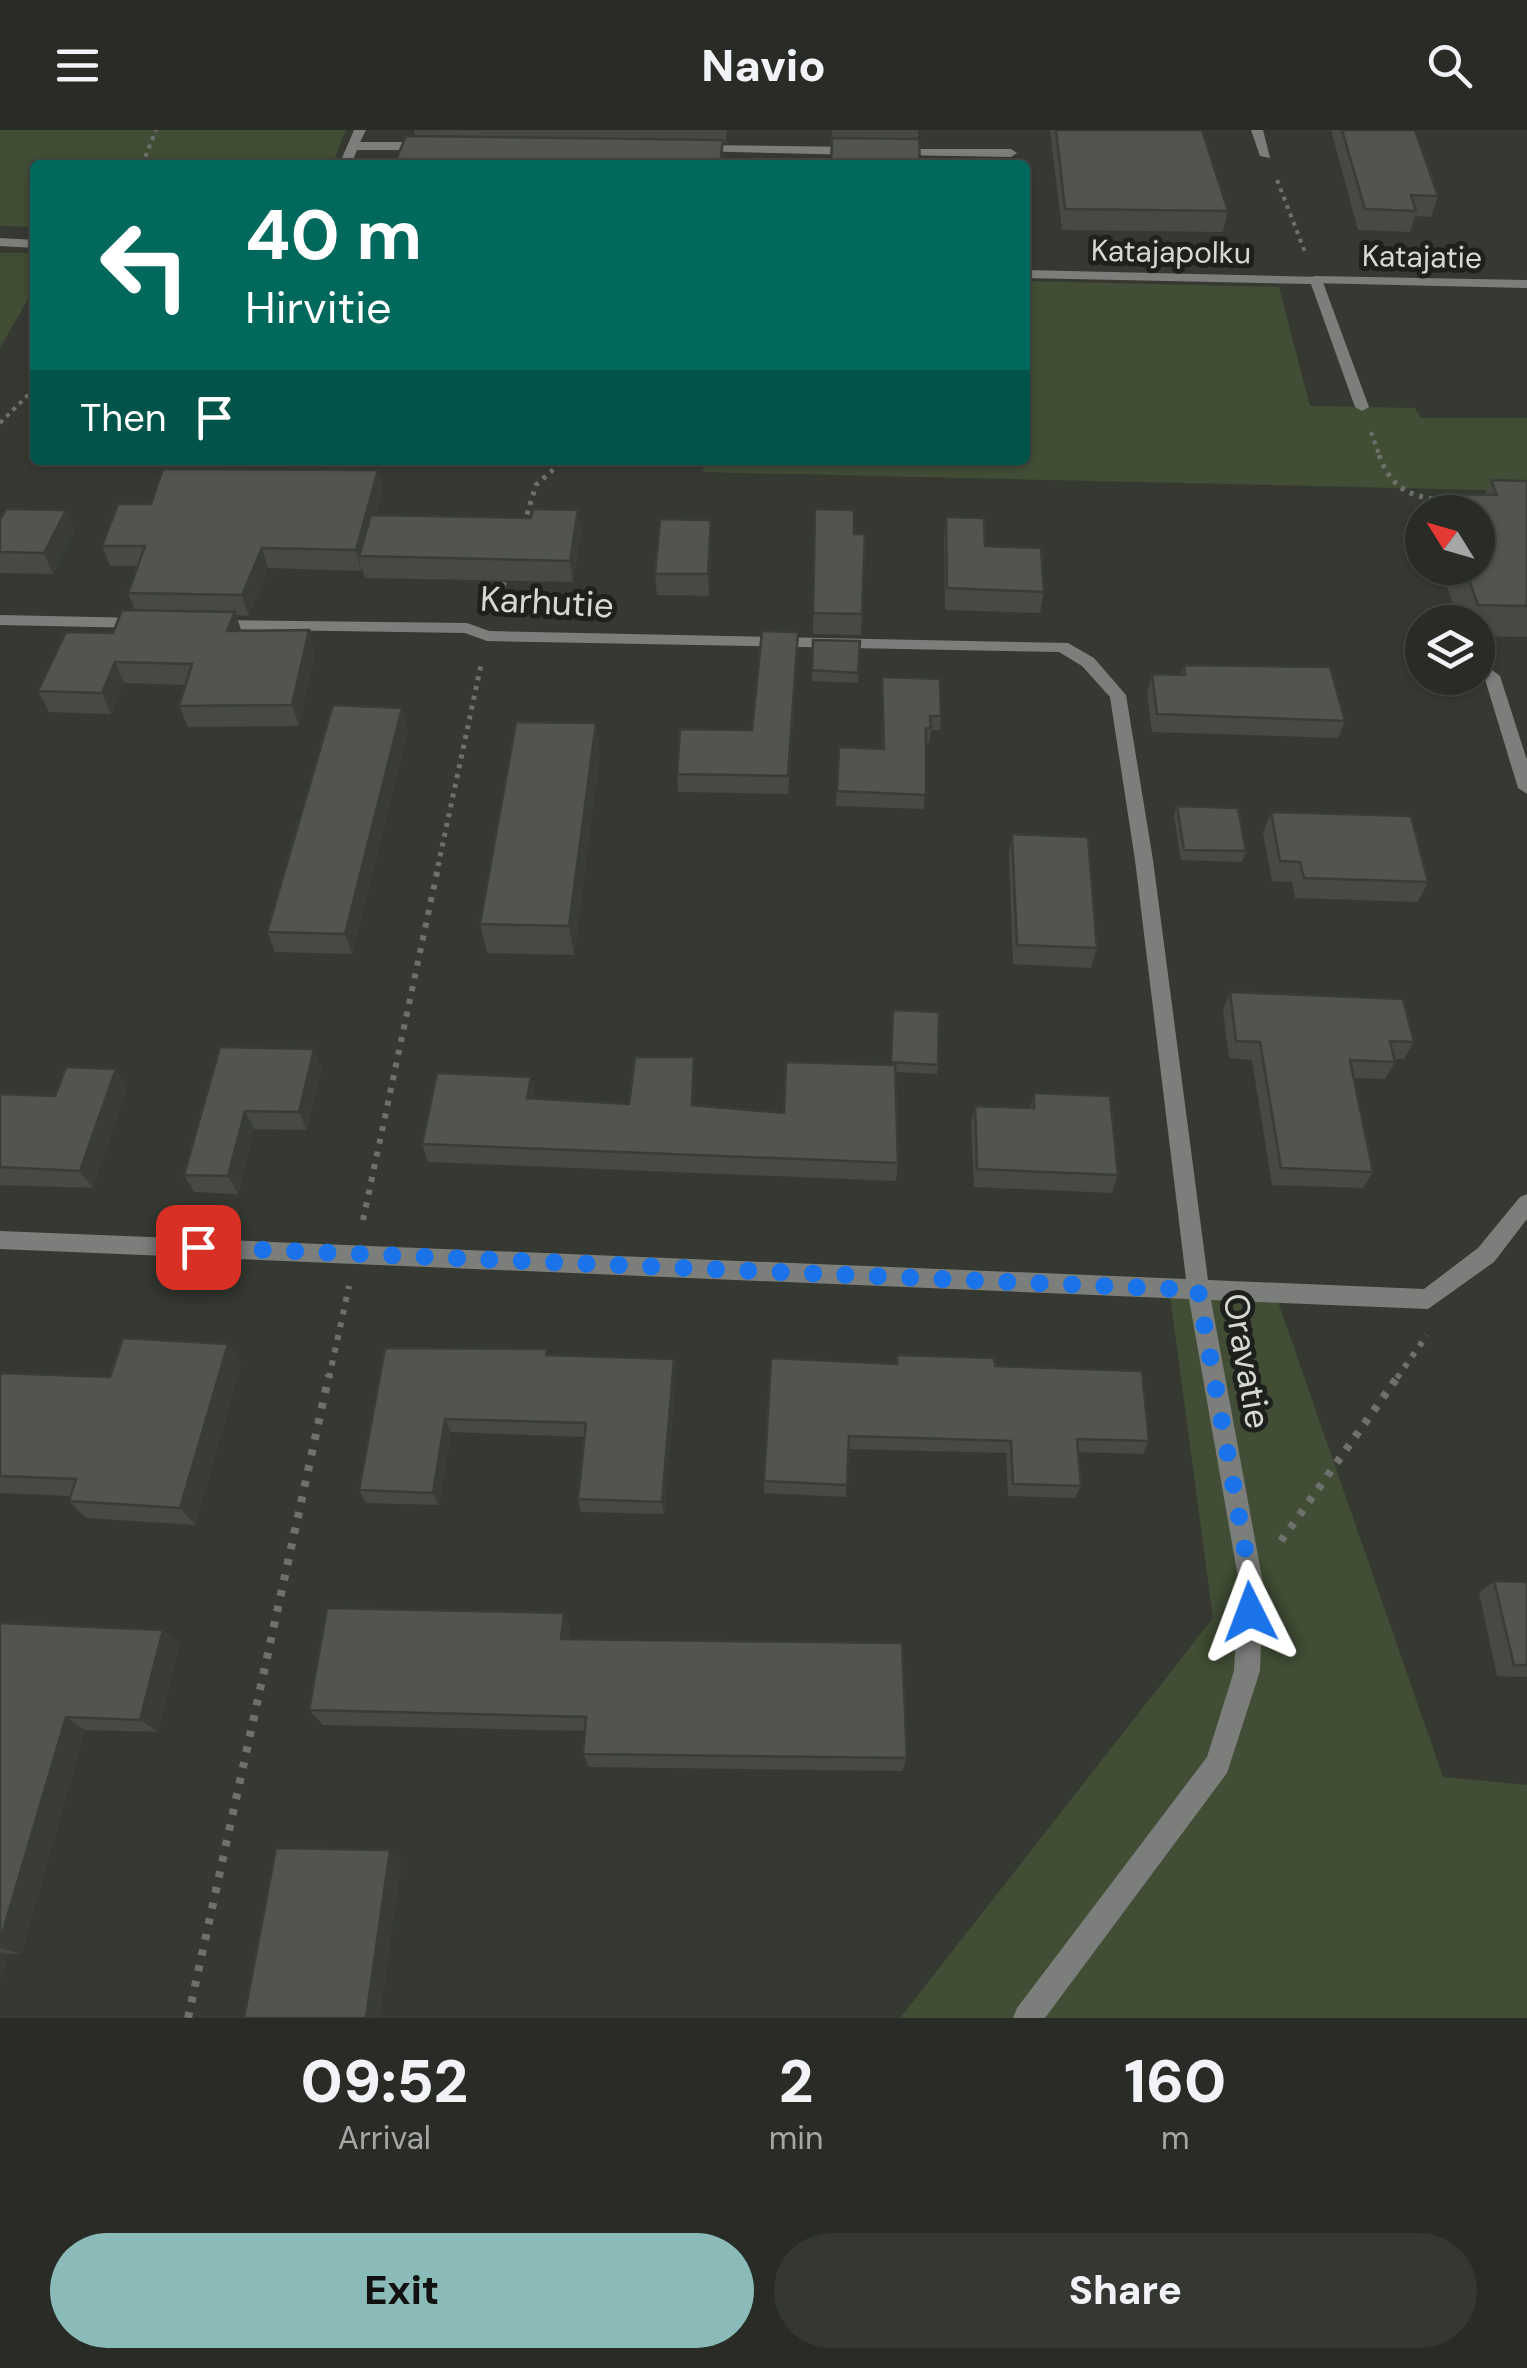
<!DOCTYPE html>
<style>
body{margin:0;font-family:"DM Sans",sans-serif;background:#343732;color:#f1f3f6;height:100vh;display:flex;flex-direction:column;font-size:38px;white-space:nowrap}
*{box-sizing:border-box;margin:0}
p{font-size:32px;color:#a5a7a7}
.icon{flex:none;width:55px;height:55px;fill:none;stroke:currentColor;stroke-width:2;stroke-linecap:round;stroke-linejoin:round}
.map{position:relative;height:1888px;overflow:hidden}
.details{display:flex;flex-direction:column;background:#282b26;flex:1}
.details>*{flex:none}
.banner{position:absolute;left:30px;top:30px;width:1000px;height:305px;border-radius:10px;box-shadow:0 2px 8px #0004,0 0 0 2px #444743;background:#00695c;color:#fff;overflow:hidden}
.needle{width:65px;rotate:307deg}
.fabs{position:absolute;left:1405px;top:365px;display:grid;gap:20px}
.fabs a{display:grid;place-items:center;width:90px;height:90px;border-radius:50%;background:#282b26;box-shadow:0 2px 8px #0004,0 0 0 2px #444743;font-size:50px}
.pin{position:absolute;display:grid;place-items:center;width:85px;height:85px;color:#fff;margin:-42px;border-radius:20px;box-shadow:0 5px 15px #0006}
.me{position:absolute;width:110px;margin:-55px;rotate:357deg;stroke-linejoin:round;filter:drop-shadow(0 0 8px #0008)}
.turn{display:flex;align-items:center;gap:35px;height:210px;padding:0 50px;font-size:45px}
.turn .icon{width:130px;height:130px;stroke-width:2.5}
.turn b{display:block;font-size:70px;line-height:85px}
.then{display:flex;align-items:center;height:95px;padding:0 50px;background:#0003;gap:20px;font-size:38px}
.eta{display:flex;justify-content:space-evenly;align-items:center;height:170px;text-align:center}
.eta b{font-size:60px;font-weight:800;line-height:70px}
.primary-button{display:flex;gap:20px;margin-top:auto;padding:20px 50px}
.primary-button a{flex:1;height:115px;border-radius:60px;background:#8bbbb9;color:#111;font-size:40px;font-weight:800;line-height:115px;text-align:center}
.primary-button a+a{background:#343732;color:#f1f3f6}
header{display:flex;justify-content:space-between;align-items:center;height:130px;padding:0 50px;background:#282b26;font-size:45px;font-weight:800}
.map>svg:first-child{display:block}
</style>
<header><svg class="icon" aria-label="menu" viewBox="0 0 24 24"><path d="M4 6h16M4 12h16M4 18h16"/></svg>Navio<svg class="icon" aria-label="search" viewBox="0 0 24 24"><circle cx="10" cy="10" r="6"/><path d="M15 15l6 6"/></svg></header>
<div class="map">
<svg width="1527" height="1888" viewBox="0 0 1527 1888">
<rect width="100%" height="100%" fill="#363932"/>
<path fill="#414d34" d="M0,0H346L332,35H35V97L0,96Z
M0,123H35V157L0,218Z
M1025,151L1279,157L1310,276L1415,278L1421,288H1527V361L703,342L705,330H1025Z
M1169,1158L1275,1163L1443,1647L1527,1655V1888H900L1213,1488Z"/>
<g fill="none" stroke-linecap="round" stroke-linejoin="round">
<path stroke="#6e716b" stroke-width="4" stroke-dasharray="4 5" stroke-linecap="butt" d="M142,35L156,0
M1277,50L1305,122
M0,293L27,266L35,264
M1371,302L1380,327"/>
<path stroke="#6e716b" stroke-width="5" stroke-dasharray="4 6" stroke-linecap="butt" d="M1379,325C1391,358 1409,367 1443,370
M524,394L536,355L564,330
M497,475L507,444
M438,736L481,535"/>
<path stroke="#6e716b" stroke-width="6" stroke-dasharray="5 8" stroke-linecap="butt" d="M363,1090L439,733
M329,1248L349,1156
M1397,1248L1427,1205"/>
<path stroke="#6e716b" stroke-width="8" stroke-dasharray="6 10" stroke-linecap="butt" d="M1281,1411L1399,1245
M188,1888L329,1245"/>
<path fill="#7c7e7b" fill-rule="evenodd" d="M1025,140L1321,147L1369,277L1362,281L1355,277L1311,154L1025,148Z"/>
<path fill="#7c7e7b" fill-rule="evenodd" d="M354,0H366L360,12H427L433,16L427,20H357L351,35H339Z
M1251,0H1263L1270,28L1260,26Z
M696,15L857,17L863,21L857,25L692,21V17Z
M892,19H1011L1017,23L1011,27L896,25L890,21Z
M0,108L35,110V118L0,116Z
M1316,146L1527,150V158L1311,153V147Z
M0,485L142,488L150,493L142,498L0,495Z
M216,490L467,493L489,501L1068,513L1094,528L1126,565L1153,730L1208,1150L1424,1159L1478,1118L1520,1067L1527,1064V1089L1494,1132L1428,1179L1211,1170L1263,1453L1260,1541L1227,1643L1045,1888H1013L1017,1878L1207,1627L1234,1541L1239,1453L1189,1169L0,1119V1101L1186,1149L1135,730L1110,567L1082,536L1059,522L487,511L465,503L210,499L208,495Z
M1492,540L1500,546L1527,630V664L1518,658L1484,546Z"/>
</g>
<path fill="#474943" d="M414,0H727L725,13H723V35H396V30L415,6Z
M832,0H918V9L831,35Z
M1050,0H1202L1228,81L1223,102L1062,100Z
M1331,0H1415L1438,66L1431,87L1415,86L1410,102L1358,100Z
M378,340L382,360L376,385L531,388L578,380L581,402L573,452L365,448L362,438L361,441L268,438L249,486L236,485L241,500L315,521L299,596L188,597L179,576L186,555L124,553L111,584L49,582L38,561L113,503L135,480L128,463L138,436H110L102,416L151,374Z
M1491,350L1527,351V507L1478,506V492H1459L1441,438H1478V382H1432L1439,364L1485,365Z
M815,379L854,404L862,484L861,505L813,504Z
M66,380L74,402L53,444L0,443V390Z
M946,387L1044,462L1040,483L945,480L944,408Z
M711,411L709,466L657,465L655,444Z
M813,510L860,511L858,553L812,551Z
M798,521L788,664L678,662L677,644L752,600Z
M1184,535L1345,591L1338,608L1152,602L1147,562L1152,544L1181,545Z
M882,547L941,586L940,600H931L929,613L926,612L924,679L836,676L839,617L882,619Z
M402,578L408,599L352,824L275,822L267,802Z
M600,624L574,825L487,823L480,794Z
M1177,676L1246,721L1242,732L1181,730L1174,686Z
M1271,682L1428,752L1418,772L1295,768L1292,752L1272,751L1263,703Z
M1012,704L1097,818L1091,838L1013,834L1009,725Z
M1230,862L1414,912L1404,929H1394L1395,932L1385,949L1354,948L1373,1042L1363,1058L1272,1055L1252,930L1229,928L1223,880Z
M892,890L938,935L937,944L896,942L898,1033L896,1051L428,1032L422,1014L535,966L534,968L629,974L694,927V975L784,983L891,935Z
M220,917L322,938L307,1000L254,999L238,1064L194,1062L184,1045Z
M116,939L127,958L93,1058L0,1055V964L55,966Z
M1034,963L1118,1045L1112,1063L974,1057L971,994L975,976L1030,978Z
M228,1214L241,1234L195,1395L86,1388L69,1371L70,1366L0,1363V1243L110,1247Z
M385,1218L674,1229L676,1243L664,1384L581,1382L578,1369L585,1307L451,1302L439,1375L366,1373L359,1360Z
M897,1225L995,1236L1149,1311L1143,1324L1078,1322L1081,1356L1075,1368L1008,1366L1006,1323L848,1319L846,1367L764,1363V1351L896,1234Z
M1494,1451L1527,1452V1547L1497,1546L1479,1463Z
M564,1483L570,1500L569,1509L907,1628L902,1641L589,1637L583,1624L585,1601L323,1595L309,1580Z
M0,1493L163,1500L179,1514L158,1602L85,1600L21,1824H8L0,1851Z"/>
<path fill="#393c37" d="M378,340L382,360L365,426H359L361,441L356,420Z
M66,380L74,402L53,444L44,423Z
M578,380L581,402L573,452L570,431Z
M711,390V411L709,466L708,444Z
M262,418L268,438L249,486L242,465Z
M235,482L242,503L227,501Z
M309,500L315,521L299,596L292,575Z
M115,532L124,553L111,584L102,563Z
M402,578L408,599L352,824L345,804Z
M596,593L600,624L574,825L569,796Z
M314,919L322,938L307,1000L299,982Z
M694,927L695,946L693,994L692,975Z
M116,939L127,958L93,1058L80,1041Z
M531,947L535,966L531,987L527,968Z
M245,981L254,999L238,1064L228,1046Z
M228,1214L241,1234L195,1395L180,1378Z
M674,1229L676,1243L664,1384L662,1372Z
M445,1289L451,1302L439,1375L433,1363Z
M564,1483L570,1500L568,1525L561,1509Z
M163,1500L179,1514L158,1602L140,1590Z
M66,1587L85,1600L21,1824L0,1818V1811Z
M390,1720L402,1731L380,1888H366Z
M0,1822L8,1824L0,1851Z"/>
<path fill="#52554e" stroke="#393c37" stroke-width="2.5" d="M1056,0H1202L1228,81L1065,79Z
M1342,0H1415L1438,66L1411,65L1416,81L1365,79Z
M406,6L723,10L720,35H679L680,32L559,30L558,35H496L497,31L396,30Z
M832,8L919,9L920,35H831Z
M163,339L378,340L356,420L262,418L242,465L128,463L145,416H102L118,374H151Z
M1491,350L1527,351V476L1478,475L1465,438H1478V382H1446L1439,364L1497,365Z
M6,379L66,380L44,423L0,422V390Z
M533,379L578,380L570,431L359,426L371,385L531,388Z
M815,379L854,380V404H865L862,484L813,483Z
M946,387L984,388L985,416L1041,418L1044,462L947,458Z
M660,389L711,390L708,444H655Z
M122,480L235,482L227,501L309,500L292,575L179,576L192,534L115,532L102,563L38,561L66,502L113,503Z
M762,501L798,502L788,646L677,644L680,599L752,600Z
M813,510L860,511L858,543L812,540Z
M1184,535L1330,537L1345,591L1157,584L1152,544L1185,545Z
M882,547L940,549L941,586H930L931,598H926V665L837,661L839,617L884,619Z
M333,575L402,578L345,804L267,802Z
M516,592L596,593L569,796L480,794Z
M1177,676L1238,678L1246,721L1184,720Z
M1271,682L1411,686L1428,752L1304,748L1300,732L1280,731Z
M1012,704L1088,707L1097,818L1017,815Z
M1230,862L1403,869L1414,912L1390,911L1395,932L1350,930L1373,1042L1281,1038L1260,912L1236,911Z
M893,880L939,882L938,935L891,932Z
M220,917L314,919L299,982L245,981L228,1046L184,1045Z
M635,927H694L692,975L784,983L786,932L895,935L898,1033L422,1014L437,943L531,947L527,968L629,974Z
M66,937L116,939L80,1041L0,1037V964L55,966Z
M1034,963L1110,966L1118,1045L977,1039L975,976L1034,978Z
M123,1208L228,1214L180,1378L69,1371L76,1349L0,1346V1243L110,1247Z
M385,1218L547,1219L546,1225L674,1229L662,1372L578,1369L586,1293L445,1289L433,1363L359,1360Z
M897,1225L994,1228L995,1236L1142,1241L1149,1311L1077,1309L1081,1356L1013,1354L1011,1311L849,1306L847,1355L764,1351L771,1228L897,1234Z
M1494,1451L1527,1452V1535H1514Z
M327,1478L564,1483L561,1509L902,1513L907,1628L583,1624L586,1587L309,1580Z
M0,1493L163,1500L140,1590L66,1587L0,1811Z
M276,1718L390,1720L366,1888H244Z"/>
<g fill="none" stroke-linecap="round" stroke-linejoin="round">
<path stroke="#1a73e8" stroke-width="18" stroke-dasharray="0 32.4" d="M198,1117L1198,1160L1251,1453L1250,1482"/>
</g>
<g text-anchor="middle" stroke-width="10" stroke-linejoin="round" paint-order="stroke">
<g font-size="30" fill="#d5d8d3" stroke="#1e201d">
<text transform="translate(1171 122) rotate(1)" y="10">Katajapolku</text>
<text transform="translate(1422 127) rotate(1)" y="10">Katajatie</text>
</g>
<g font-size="35" fill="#d5d8d3" stroke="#1e201d">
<text transform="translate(547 472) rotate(3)" y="12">Karhutie</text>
<text transform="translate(1247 1231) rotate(80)" y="12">Oravatie</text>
</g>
</g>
</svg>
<div class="fabs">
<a><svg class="needle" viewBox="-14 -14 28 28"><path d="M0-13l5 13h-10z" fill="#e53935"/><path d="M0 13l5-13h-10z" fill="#a5a7a7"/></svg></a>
<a><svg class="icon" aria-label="layers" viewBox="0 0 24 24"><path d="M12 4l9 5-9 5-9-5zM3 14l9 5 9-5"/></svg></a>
</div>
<div class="pin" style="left:198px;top:1117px;background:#d93025"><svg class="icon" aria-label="arrive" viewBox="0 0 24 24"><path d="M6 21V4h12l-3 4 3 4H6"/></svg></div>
<svg class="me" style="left:1250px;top:1482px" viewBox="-20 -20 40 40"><path d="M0-17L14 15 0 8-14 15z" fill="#1a73e8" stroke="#fff" stroke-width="4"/></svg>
<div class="banner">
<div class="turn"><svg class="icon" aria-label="left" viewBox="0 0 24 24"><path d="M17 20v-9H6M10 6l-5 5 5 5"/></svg><div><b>40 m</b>Hirvitie</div></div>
<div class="then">Then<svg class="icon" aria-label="arrive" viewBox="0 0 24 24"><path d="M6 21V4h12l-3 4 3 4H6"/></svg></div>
</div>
</div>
<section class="details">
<div class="eta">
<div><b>09:52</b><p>Arrival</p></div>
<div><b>2</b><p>min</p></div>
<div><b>160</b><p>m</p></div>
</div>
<div class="primary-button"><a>Exit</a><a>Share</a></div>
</section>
